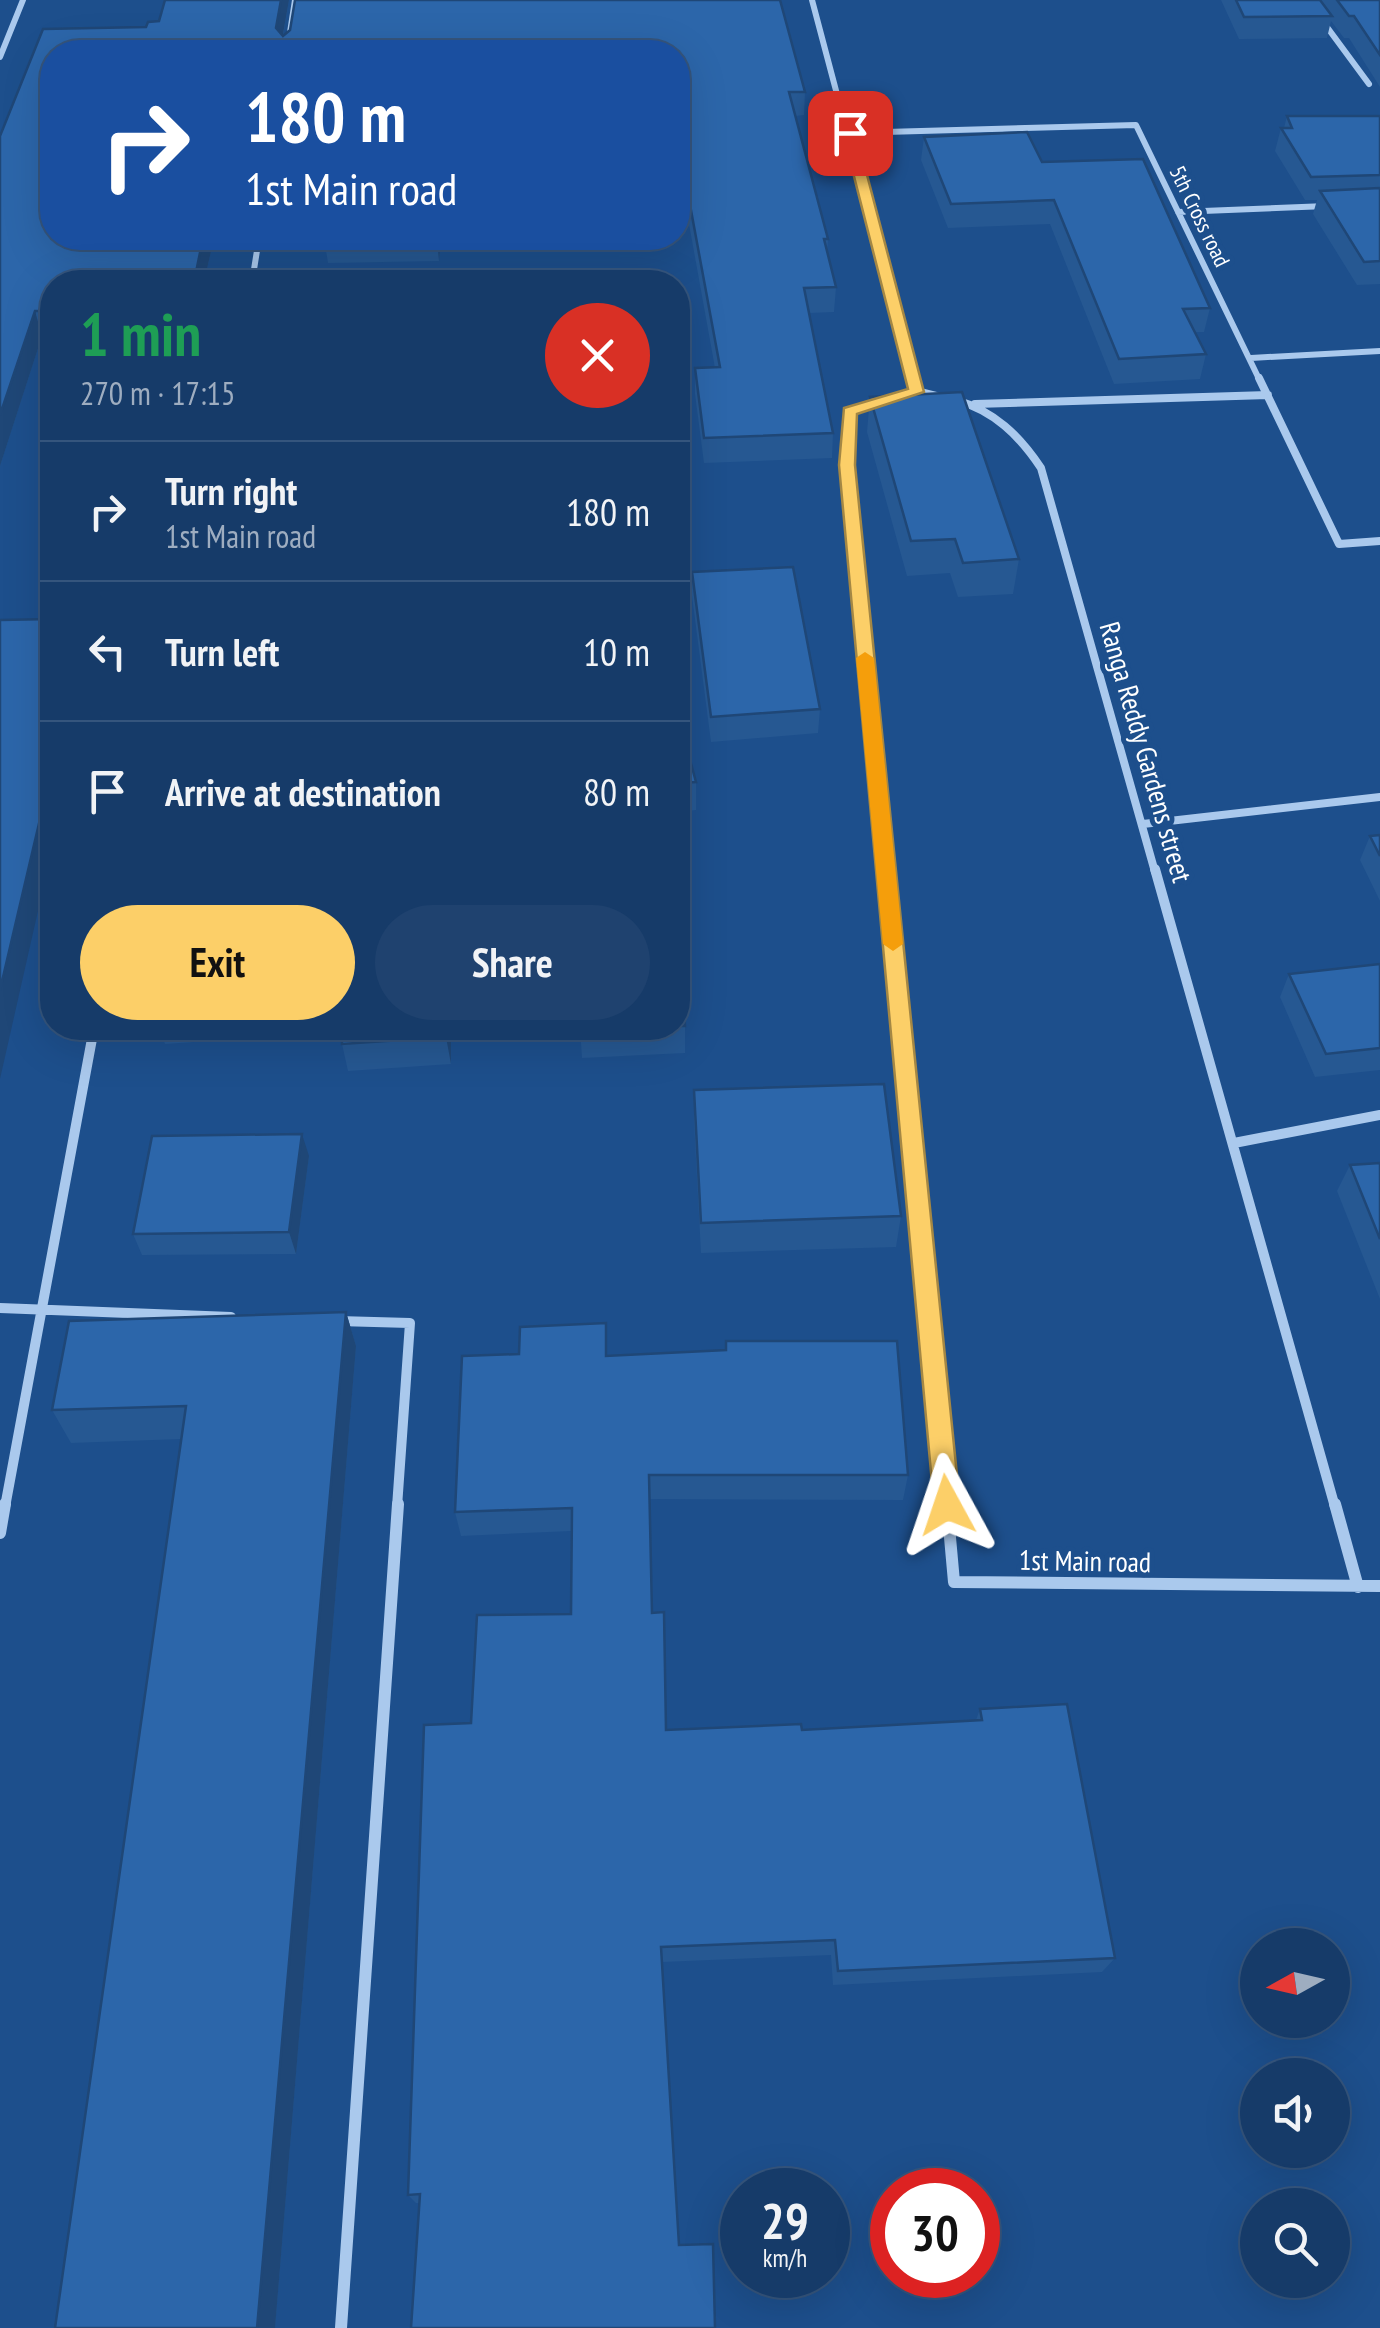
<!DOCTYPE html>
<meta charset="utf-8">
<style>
body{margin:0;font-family:"PT Sans Narrow",sans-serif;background:#1f426f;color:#f1f3f6;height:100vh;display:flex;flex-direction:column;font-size:38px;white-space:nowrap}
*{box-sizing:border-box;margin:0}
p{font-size:32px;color:#9eadc0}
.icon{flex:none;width:55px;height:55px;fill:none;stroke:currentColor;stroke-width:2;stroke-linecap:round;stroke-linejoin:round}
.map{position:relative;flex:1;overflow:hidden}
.sheet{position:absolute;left:40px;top:270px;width:650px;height:770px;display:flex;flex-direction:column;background:#163b69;border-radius:40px;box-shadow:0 10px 40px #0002,0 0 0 2px #35557d}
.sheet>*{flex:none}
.guide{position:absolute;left:40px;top:40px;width:650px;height:210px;border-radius:40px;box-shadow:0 10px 40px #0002,0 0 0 2px #35557d;background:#1a4fa0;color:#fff;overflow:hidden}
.needle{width:65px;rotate:262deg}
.fabs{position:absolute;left:1240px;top:1928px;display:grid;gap:20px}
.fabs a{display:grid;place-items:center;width:110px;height:110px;border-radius:50%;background:#163b69;box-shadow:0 10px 40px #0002,0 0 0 2px #35557d;font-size:50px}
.speed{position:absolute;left:720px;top:2168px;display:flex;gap:20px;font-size:50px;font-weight:700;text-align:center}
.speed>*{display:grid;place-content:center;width:130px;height:130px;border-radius:50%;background:#163b69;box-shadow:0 10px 40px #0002,0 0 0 2px #35557d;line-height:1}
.speed small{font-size:25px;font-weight:400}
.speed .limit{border:15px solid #d22;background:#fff;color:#111}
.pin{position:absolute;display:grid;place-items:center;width:85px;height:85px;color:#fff;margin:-42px;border-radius:20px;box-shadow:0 5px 15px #0006}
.me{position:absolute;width:110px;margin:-55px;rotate:355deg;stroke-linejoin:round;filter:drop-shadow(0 0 8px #0008)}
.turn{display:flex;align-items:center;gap:35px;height:210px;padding:0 40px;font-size:45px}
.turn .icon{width:130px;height:130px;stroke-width:2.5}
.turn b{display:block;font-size:70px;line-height:85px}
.round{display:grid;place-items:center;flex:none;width:105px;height:105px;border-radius:52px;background:#1f426f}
.head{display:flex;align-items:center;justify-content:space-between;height:170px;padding:0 40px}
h1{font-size:60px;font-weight:700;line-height:75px;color:#1e9e55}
.primary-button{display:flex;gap:20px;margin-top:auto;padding:20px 40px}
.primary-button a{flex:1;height:115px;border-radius:60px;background:#fccf68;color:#111;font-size:40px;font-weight:700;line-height:115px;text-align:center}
.primary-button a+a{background:#1f426f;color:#f1f3f6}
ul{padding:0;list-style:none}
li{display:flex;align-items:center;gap:30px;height:140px;padding:0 40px;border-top:2px solid #35557d}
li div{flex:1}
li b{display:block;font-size:38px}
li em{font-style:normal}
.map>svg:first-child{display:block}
</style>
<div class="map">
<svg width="1380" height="2328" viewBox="0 0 1380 2328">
<rect width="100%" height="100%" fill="#1d4f8c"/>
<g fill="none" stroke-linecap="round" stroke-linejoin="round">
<path stroke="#aac9ed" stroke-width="6" d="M812,0L913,381
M1307,0L1369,84
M287,52L295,0
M0,57L23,0
M850,133L1136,125L1260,381
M1178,212L1327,206
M252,282L259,238
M1251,358L1380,351"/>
<path stroke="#aac9ed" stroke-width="8" d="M913,378L916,391L940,397
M1259,378L1339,544L1380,541
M956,400C994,411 1019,435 1041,468L1155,872
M975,404L1268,395
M1143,824L1380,797
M886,872L847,465L850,411L916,391"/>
<path stroke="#aac9ed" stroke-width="10" d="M886,869L947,1507
M1155,869L1335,1507
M1234,1143L1380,1115
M0,1308L231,1317
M338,1321L410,1323L397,1507
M5,1507L94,1028"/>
<path stroke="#aac9ed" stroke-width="12" d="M947,1504L954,1582L1380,1586
M1335,1504L1358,1587
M0,1533L5,1504
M341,2328L398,1504"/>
</g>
<path fill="#265892" d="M165,0H289L283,36L290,30L295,0H780L805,92L804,115L795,116L828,239L827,253L836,287L834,312L809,313L833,433L832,458L704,463L695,394V368H715L678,163V52H52V238H214L204,282H52V336H42L0,466V136L43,29L146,27L148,22L159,21Z
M1221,0H1380V87L1349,38H1344L1331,21L1327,38L1239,39Z
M1287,116H1380V284L1357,285L1313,214L1317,200H1305L1275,151L1281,128H1284Z
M924,137L1042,162L1210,308L1204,332H1195L1206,354L1200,379L1114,384L1050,224L948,228L921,160Z
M324,238H441L439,261L328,263Z
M870,397L1019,559L1013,594L958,597L950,573L907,576L867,432Z
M678,440L690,524V548L678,549Z
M692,572L820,709L818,733L711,742L692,596Z
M678,723L696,782V810L678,812Z
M1380,835V901L1360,860L1370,836Z
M678,924L685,1026V1053L582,1058L580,1028H678Z
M1380,964V1070L1315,1077L1280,997L1289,974Z
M159,1028H451V1064L348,1071L342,1044V1032L165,1044Z
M694,1090L901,1216L896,1247L701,1253L694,1122Z
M309,1156L296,1254L142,1255L133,1234Z
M1380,1163V1299L1337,1191L1350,1165Z
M346,1312L356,1346L275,2328H55L181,1439L71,1443L52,1410Z
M608,1356L908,1475L903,1500L650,1499L653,1613L666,1730H802L976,1720L980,1709L1115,1958L1102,1972L833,1985L831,1955L662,1962L679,2245L715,2328L420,2203H416L408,2195L471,1723L571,1614V1531L461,1536L455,1512Z"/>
<path fill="#1f4777" d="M281,0H289L281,45L276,28Z
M203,238H214L204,282H194Z
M437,238H441L439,261Z
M35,311L42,336L0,466V415Z
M52,768V849L0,1079V990Z
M446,1028H451V1064L446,1037Z
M302,1134L309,1156L296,1254L289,1232Z
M346,1312L356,1346L275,2328H257Z"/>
<path fill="#2c66aa" stroke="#1f4777" stroke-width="2.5" d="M165,0H281L276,28L283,36L290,30L295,0H780L805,92H789L828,239H824L836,287L804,288L833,433L704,438L695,368L720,367L678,140V52H343L344,44L244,46L242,52H52V238H203L194,282H52V311H35L0,415V136L43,29L146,27L148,22L159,21Z
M1236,0H1320L1332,16L1244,17Z
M1337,0H1380V55L1354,16H1349Z
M1287,116H1380V175L1311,177L1281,128H1292Z
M1027,132L1042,162L1143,159L1210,308L1183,309L1206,354L1119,359L1054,200L951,204L924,137Z
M1380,188V261L1364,262L1320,191Z
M324,238H396L324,239Z
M962,392L1019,559L963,563L955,539L911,541L870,397Z
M681,439L690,524H678V440Z
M793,567L820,709L711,717L692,572Z
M52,619V768L0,990V620Z
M678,723H680L696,782L678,783Z
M1380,835V856L1370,836Z
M678,924L685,1026H678Z
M1380,964V1048L1326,1054L1289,974Z
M342,1028H446V1037L342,1044Z
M580,1028H654L580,1031Z
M884,1084L901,1216L701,1223L694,1090Z
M302,1134L289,1232L133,1234L152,1136Z
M1380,1163V1239L1350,1165Z
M346,1312L257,2328H55L186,1406L52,1410L69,1321Z
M606,1323V1356L726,1350V1341H897L908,1475H649L652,1613L664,1612L666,1730L801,1724L802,1730L982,1720L980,1709L1067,1704L1115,1958L838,1971L835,1940L661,1947L679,2245L713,2244L715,2328H411L420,2194L408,2195L424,1725L471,1723L477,1615L571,1614L572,1508L455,1512L462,1356L519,1354L520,1327Z"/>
<path fill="#fccf68" stroke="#a48744" stroke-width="2.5" d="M850,129L856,133L924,392L857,414L855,465L960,1505L956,1513L947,1517L938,1513L934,1505L839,465L844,408L908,389L843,133Z"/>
<path fill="#f59e0b" d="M865,652L874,658L903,944L893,951L883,944L856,658Z"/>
<g text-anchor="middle" stroke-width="10" stroke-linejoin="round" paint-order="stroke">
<g font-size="22" fill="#fff" stroke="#1d4f8c">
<text transform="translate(1200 216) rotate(64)" y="8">5th Cross road</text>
</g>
<g font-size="28" fill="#fff" stroke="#1d4f8c">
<text transform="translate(1146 752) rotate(74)" y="10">Ranga Reddy Gardens street</text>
<text transform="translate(1085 1561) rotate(1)" y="10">1st Main road</text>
</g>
</g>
</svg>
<div class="fabs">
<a><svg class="needle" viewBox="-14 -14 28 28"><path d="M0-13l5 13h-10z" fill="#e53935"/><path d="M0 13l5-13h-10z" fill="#9eadc0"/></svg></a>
<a><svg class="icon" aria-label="sound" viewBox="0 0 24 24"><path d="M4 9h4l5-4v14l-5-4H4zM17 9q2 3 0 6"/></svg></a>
<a><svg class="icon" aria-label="search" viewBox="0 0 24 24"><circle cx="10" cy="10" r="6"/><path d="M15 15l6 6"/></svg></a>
</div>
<div class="speed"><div>29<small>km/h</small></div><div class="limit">30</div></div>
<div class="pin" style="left:850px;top:133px;background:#d93025"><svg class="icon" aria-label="arrive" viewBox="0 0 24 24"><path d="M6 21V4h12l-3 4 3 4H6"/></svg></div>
<svg class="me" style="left:947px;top:1505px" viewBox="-20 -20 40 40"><path d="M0-17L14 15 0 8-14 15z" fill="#fccf68" stroke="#fff" stroke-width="4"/></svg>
<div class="guide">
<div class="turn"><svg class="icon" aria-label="right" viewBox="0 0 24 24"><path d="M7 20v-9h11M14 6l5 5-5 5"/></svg><div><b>180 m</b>1st Main road</div></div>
</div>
<section class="sheet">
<div class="head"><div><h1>1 min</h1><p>270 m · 17:15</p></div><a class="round" style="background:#d93025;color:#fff"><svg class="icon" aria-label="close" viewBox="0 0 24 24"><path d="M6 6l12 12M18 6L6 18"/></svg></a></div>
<ul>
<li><svg class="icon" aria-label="right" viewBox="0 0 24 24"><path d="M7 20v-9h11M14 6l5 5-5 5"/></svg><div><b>Turn right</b><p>1st Main road</p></div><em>180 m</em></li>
<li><svg class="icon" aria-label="left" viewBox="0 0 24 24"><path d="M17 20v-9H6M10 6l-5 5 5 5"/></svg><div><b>Turn left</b></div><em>10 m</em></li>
<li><svg class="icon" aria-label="arrive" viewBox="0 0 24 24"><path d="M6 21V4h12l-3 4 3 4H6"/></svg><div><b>Arrive at destination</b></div><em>80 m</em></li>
</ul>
<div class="primary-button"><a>Exit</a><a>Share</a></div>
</section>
</div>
